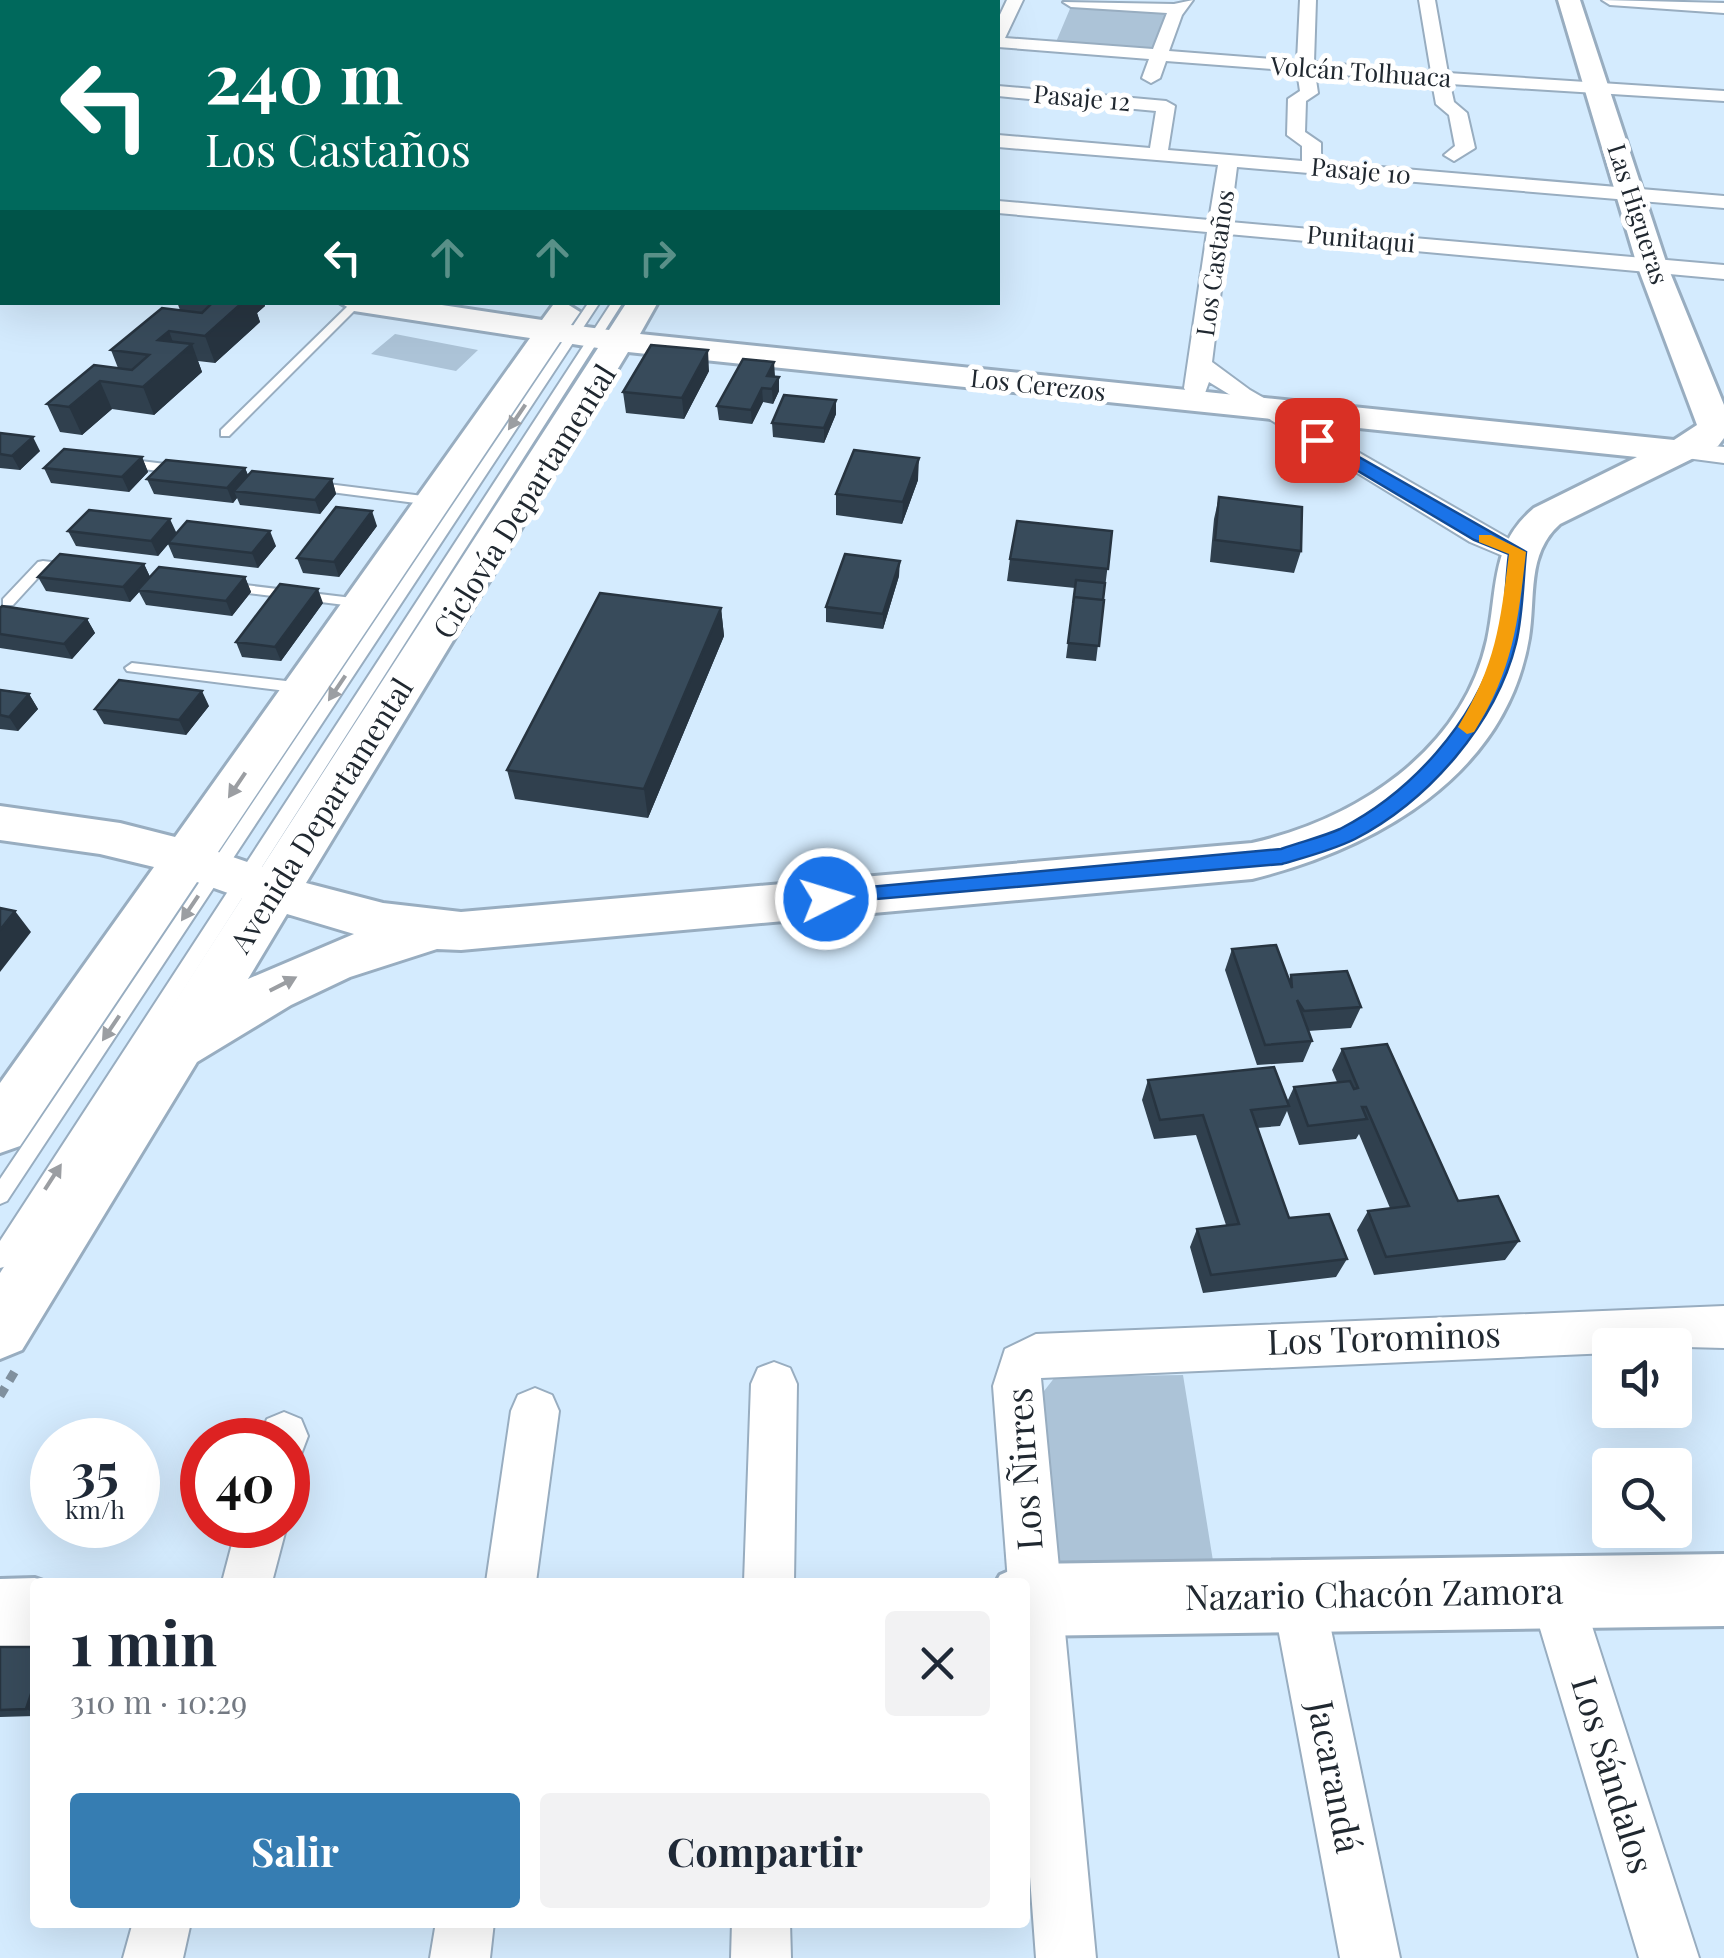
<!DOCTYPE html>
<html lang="es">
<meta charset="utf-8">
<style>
body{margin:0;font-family:"Playfair Display",serif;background:#f2f2f3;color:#1f2937;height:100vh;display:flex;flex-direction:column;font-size:38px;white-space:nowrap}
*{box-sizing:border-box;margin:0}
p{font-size:32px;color:#747a83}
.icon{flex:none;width:55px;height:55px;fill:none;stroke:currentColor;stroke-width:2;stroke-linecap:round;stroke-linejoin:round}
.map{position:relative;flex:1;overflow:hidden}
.side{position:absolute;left:30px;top:1578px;width:1000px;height:350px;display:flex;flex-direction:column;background:#fff;border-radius:10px;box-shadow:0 10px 40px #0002}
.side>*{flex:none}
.hud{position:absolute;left:0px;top:0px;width:1000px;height:305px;box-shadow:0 10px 40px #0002;background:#00695c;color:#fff;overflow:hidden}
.controls{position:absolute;left:1592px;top:1328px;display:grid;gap:20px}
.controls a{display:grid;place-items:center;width:100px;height:100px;border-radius:10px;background:#fff;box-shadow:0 10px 40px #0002;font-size:50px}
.speed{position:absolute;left:30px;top:1418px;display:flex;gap:20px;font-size:50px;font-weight:700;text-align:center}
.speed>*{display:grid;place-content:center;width:130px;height:130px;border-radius:50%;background:#fff;box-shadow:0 10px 40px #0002;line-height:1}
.speed small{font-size:25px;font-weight:400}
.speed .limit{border:15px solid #d22;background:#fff;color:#111}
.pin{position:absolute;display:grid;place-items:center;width:85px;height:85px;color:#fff;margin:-42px;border-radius:20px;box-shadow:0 5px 15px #0006}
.me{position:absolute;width:110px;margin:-55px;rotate:85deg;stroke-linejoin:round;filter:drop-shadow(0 0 8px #0008)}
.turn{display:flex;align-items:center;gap:35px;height:210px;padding:0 40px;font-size:45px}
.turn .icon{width:130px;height:130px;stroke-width:2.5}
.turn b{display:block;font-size:70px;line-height:85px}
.lanes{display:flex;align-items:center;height:95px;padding:0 40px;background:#0003;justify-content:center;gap:50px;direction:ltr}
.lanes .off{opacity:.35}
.round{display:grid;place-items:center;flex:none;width:105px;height:105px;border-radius:10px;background:#f2f2f3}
.summary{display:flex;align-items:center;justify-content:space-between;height:170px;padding:0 40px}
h1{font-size:60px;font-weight:700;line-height:75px}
.cta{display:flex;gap:20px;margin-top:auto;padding:20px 40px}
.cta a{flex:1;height:115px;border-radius:10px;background:#367db2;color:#fff;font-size:40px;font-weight:700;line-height:115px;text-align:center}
.cta a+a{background:#f2f2f3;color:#1f2937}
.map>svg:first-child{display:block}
</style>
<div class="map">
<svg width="1724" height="1958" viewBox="0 0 1724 1958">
<rect width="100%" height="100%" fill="#d4ebfe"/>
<path fill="#acc3d7" d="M1072,4L1166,11L1154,49L1056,42Z
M395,334L478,350L456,371L371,354Z
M1183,1375L1214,1567L1054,1568L1037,1400L1055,1377Z"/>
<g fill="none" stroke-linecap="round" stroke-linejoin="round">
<g stroke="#98adc0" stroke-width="4">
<path id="lane" d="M352,302L362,303L229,436H221V430Z
M589,302H600L7,1201L0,1204V1179Z
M612,302H623L7,1266L0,1268V1241Z
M124,459L182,466L188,470L182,474L120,466V460Z
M312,482L431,497L437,501L431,505L308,489V483Z
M43,561L68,564L75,568L68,572L46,569L13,605H3V599L38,562Z
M228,583L361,599L368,603L361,607L223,590L221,587Z
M132,663L303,683L310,688L303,693L127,671L125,668Z"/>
</g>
<g stroke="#98adc0" stroke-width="4">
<path id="street" d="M144,0H185L186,2H146Z
M667,0H710L711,2H669Z
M1007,0H1023L1005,38L1153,49L1167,13L1071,7L1063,2L1174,4L1193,0L1182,15L1169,51L1297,61L1300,0H1316L1314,62L1431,72L1419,0H1435L1448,73L1724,91V101L1450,84L1454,102L1467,113L1475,148L1454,161L1444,155L1455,146L1449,115L1436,104L1432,82L1315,73L1318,93L1306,101L1305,132L1321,143V162L1724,196V208L1237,167L1230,222L1724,265V279L1228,234L1212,362L1250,390L1532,552L1528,558H1508L1470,542L1209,382L1205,393H1187L1184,388L1207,232L998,213V201L1209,220L1218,165L998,147V135L1150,148L1156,111L998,96V86L1166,101L1175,106L1168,150L1302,161V146L1287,135L1288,99L1300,91L1297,71L1166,61L1160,78L1151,83L1142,78L1149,59L998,47V19Z
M1602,0L1724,3V13L1610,5Z
M0,28H2V38H0Z
M2,147V159L0,160V148Z
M1680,443L1724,447V463L1671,456L1667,451Z
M1724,1306V1348L1610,1345V1353L1041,1378L1096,1958H1036L1025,1809V1582H1008L993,1386L1005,1349L1036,1334Z
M774,1362L790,1368L797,1384L794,1582H744L751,1384L758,1368Z
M535,1388L552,1395L559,1411L536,1582H486L511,1411L518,1395Z
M284,1412L301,1419L308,1436L300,1457L288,1462V1440H259L267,1419Z
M237,1525H287L272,1582H222Z
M1555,1566L1573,1574L1581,1592L1699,1958H1639L1529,1592L1537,1574Z
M1298,1570L1316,1578L1324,1596L1400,1958H1340L1272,1596L1280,1578Z
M133,1922H191L183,1958H123Z
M436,1922H494L490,1958H430Z
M732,1922H790L791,1958H731Z"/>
</g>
<g stroke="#98adc0" stroke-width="6">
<path id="secondary" d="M1558,0H1580L1667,265L1724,405V438L1718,446L1560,524C1526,554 1536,597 1529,638C1506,776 1376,848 1252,879L461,950L437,949L350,977L291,1005L197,1062L22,1350L0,1359V1273L242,898L197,882L20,1146L0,1153V1083L154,867L100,854L0,840V806L120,823L175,837L530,338L354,311L339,302H422L542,320L553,305L564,302L580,312L571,325L609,330L627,302H658L640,334L1674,440L1697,425L1637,265ZM560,342L598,348L262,867L218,852ZM628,352L1637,457L1534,508C1490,545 1498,589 1487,640C1462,751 1357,819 1252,843L461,912L383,903L306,883ZM287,914L354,934L248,979Z
M0,236L2,237V255L0,254Z
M1724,1554V1626L1025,1636V1582H996L1000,1575L1025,1564Z
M35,1578L46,1582H35V1650L0,1651V1579Z"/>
</g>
<path stroke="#80909e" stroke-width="9" stroke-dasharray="10 8" stroke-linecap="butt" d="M0,1396L15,1371"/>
<use href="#lane" fill="#fff" fill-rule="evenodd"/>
<use href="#street" fill="#fff" fill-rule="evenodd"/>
<use href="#secondary" fill="#fff" fill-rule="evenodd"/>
</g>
<path fill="#30404e" d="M177,302H264L265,306L257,313L260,322L215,363L198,361L202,372L154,415L112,409L82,435L60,432L47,404L118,368L111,350L180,310Z
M709,371L684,419L626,413L623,392Z
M774,376L779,377V391L773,404L763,402L752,424L719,420L717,406Z
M836,400V414L824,443L773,437L772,423Z
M0,433L40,451L20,470L0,468Z
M142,457L148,472L129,492L51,483L44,468Z
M245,468L248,475L332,479L336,494L320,514L240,505L237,498L233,503L154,494L147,479Z
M918,480L902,524L836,515V494Z
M1219,497L1301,551L1294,573L1210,562L1214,519Z
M377,526L339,577L303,573L297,558Z
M68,531L177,533L276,546L258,568L174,558L168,544L158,556L76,546Z
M1112,531L1096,661L1066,658L1075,588L1007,581L1010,559Z
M144,564L150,577H245L251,592L232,616L146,605L139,592L130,602L46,591L38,577Z
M899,576L883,629L826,622V607Z
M323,603L281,661L242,657L236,642Z
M0,608L87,619L95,633L72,659L0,648Z
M721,608L724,636L648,818L515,799L507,770Z
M0,690L29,694L38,709L18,731L0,729Z
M209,706L186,735L104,724L95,709Z
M1232,949L1289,980L1291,975L1361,1007L1351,1028L1308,1031L1312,1041L1303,1062L1257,1065L1225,970Z
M1342,1049L1458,1201L1519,1241L1505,1260L1374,1275L1357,1230L1368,1211L1390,1208L1359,1134L1356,1139L1299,1145L1287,1111L1280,1126L1257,1128L1289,1218L1347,1259L1336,1277L1203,1293L1190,1247L1197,1229L1226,1225L1196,1135L1154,1139L1142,1100L1148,1080L1287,1102L1294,1087L1337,1082L1332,1070Z
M0,1647H35V1716L0,1717Z"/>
<path fill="#273440" d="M243,302H264L265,306L257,313L260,322L215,363L205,336Z
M169,331L178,356L192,344L202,372L154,415L143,387L158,340Z
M708,350L709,371L684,419L682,398Z
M774,362L775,376L768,390L767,376Z
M779,377V391L773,404L772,389Z
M100,381L112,409L82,435L69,407Z
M762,388L763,402L752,424L751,410Z
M836,400V414L824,443V428Z
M33,437L40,451L20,470L12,456Z
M142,457L148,472L129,492L122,477Z
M919,458L918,480L902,524L903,502Z
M245,468L251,483L234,491L237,498L233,503L227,488Z
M332,479L336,494L320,514L315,500Z
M372,511L377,526L339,577L334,562Z
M170,519L177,534L158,556L151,541Z
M270,531L276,546L258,568L252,553Z
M900,561L899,576L883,629V614Z
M144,564L151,579L130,602L123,587Z
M245,577L251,592L232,616L226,601Z
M318,589L323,603L281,661L275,647Z
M721,608L724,636L648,818L644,789Z
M87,619L95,633L72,659L64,644Z
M202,691L209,706L186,735L179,720Z
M29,694L38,709L18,731L9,717Z
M15,911L31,932L0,972V930Z
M35,1682V1713L26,1709Z"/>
<path fill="#384b5b" stroke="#273440" stroke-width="2.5" d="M213,302H243L205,336L169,331L158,340L192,344L143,387L100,381L69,407L47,404L94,365L132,370L149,355L111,350L162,308L202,313Z
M651,345L708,350L682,398L623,392Z
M743,359L774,362L767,376L779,377L772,389L762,388L751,410L717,406Z
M784,395L836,400L824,428L772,423Z
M0,433L33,437L12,456L0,454Z
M64,449L142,457L122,477L44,468Z
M854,450L919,458L903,502L836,494Z
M166,460L245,468L227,488L147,479Z
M252,471L332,479L315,500L234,491Z
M1219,497L1302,507L1301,551L1215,540Z
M336,507L372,511L334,562L297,558Z
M89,510L170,519L151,541L68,531Z
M187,521L270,531L252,553L168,543Z
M1017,521L1112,531L1108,569L1010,559Z
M60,554L144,564L123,587L38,577Z
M845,554L900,561L883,614L826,607Z
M159,567L245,577L226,601L138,590Z
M1076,580L1105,583L1103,600L1074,597L1073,604Z
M280,584L318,589L275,647L236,642Z
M600,593L721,608L644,789L507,770Z
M1074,597L1104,600L1099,646L1068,643Z
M2,606L87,619L64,644L0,634V608Z
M119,680L202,691L179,720L95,709Z
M0,690L29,694L9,717L0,715Z
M0,908L15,911L0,930Z
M1276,945L1292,988L1291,975L1347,971L1361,1007L1304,1011L1297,1000L1312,1041L1265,1045L1232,949Z
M1387,1044L1458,1201L1498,1196L1519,1241L1386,1257L1368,1211L1409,1206L1366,1107H1362L1367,1119L1308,1126L1294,1087L1350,1081L1354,1089L1358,1088L1342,1049Z
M1274,1067L1289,1106L1251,1110L1289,1218L1329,1214L1347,1259L1211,1275L1197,1229L1239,1224L1203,1115L1160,1120L1148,1080Z
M0,1647H35V1682L26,1709L0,1710Z"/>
<defs><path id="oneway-solid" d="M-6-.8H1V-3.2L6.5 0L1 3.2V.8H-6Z" transform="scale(2.5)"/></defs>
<g fill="#9b9ea2">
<use href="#oneway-solid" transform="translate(517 417) rotate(124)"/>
<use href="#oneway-solid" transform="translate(337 688) rotate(124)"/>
<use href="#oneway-solid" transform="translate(237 785) rotate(124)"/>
<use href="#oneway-solid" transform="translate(190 908) rotate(124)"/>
<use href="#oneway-solid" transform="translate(283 984) rotate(-27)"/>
<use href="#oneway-solid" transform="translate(111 1028) rotate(124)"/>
<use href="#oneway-solid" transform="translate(53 1177) rotate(-57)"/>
</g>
<path fill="#1a73e8" stroke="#114b97" stroke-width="2.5" d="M1311,436H1322L1526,552C1523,581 1523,614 1516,643C1496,724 1428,801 1355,839C1333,850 1306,857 1282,864L819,904V893L826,891L1281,849C1300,842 1322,837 1340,829C1412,792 1473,723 1497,646C1506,618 1505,584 1509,554L1474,540L1311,443Z"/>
<path fill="#f59e0b" d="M1479,535H1491L1526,552C1518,623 1513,670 1474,732L1467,734L1458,727C1496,664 1500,626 1509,554L1479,542Z"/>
<g text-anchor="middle" stroke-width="10" stroke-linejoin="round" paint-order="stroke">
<g font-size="25" fill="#202830" stroke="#fff">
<text transform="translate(1361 72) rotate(4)" y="9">Volcán Tolhuaca</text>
<text transform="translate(1082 98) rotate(5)" y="9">Pasaje 12</text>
<text transform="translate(1361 171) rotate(5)" y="9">Pasaje 10</text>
<text transform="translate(1638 214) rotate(72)" y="9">Las Higueras</text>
<text transform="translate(1361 239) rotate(5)" y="9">Punitaqui</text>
<text transform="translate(1215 263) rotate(-82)" y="9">Los Castaños</text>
<text transform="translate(1038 385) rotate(6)" y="9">Los Cerezos</text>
</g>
<g font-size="30" fill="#202830" stroke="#fff">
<text transform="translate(525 502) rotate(-58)" y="10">Ciclovía Departamental</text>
<text transform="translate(322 816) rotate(-58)" y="10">Avenida Departamental</text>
</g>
<g font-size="35" fill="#202830" stroke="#fff">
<text transform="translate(1384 1339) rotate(-2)" y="12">Los Torominos</text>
<text transform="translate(1025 1469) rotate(-94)" y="12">Los Ñirres</text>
<text transform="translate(1374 1595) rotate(-1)" y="12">Nazario Chacón Zamora</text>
<text transform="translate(1612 1775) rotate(73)" y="12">Los Sándalos</text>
<text transform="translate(1334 1777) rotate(79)" y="12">Jacarandá</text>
</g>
</g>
</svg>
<div class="controls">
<a><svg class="icon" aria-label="sound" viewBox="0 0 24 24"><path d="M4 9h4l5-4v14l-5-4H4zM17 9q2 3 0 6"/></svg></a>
<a><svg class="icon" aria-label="search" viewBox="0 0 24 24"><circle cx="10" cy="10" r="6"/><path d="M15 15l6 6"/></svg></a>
</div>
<div class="speed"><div>35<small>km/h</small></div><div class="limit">40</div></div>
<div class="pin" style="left:1317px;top:440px;background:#d93025"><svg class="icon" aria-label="arrive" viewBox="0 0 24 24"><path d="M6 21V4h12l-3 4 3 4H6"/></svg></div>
<svg class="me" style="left:826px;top:899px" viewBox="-20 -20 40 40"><circle r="17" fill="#1a73e8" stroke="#fff" stroke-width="3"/><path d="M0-11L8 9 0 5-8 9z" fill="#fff"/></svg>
<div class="hud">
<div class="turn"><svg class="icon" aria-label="left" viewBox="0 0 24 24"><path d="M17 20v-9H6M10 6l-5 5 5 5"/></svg><div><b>240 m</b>Los Castaños</div></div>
<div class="lanes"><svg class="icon" aria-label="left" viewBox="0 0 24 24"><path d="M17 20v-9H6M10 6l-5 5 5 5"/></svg><svg class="icon off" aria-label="ahead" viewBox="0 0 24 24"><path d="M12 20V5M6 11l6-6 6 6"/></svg><svg class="icon off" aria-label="ahead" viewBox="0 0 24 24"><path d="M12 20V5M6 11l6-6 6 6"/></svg><svg class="icon off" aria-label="right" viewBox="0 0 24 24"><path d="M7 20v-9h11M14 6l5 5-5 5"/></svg></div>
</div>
<section class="side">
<div class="summary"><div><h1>1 min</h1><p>310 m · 10:29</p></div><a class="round"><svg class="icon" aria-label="close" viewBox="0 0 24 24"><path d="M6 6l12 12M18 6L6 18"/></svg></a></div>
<div class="cta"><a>Salir</a><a>Compartir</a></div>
</section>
</div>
